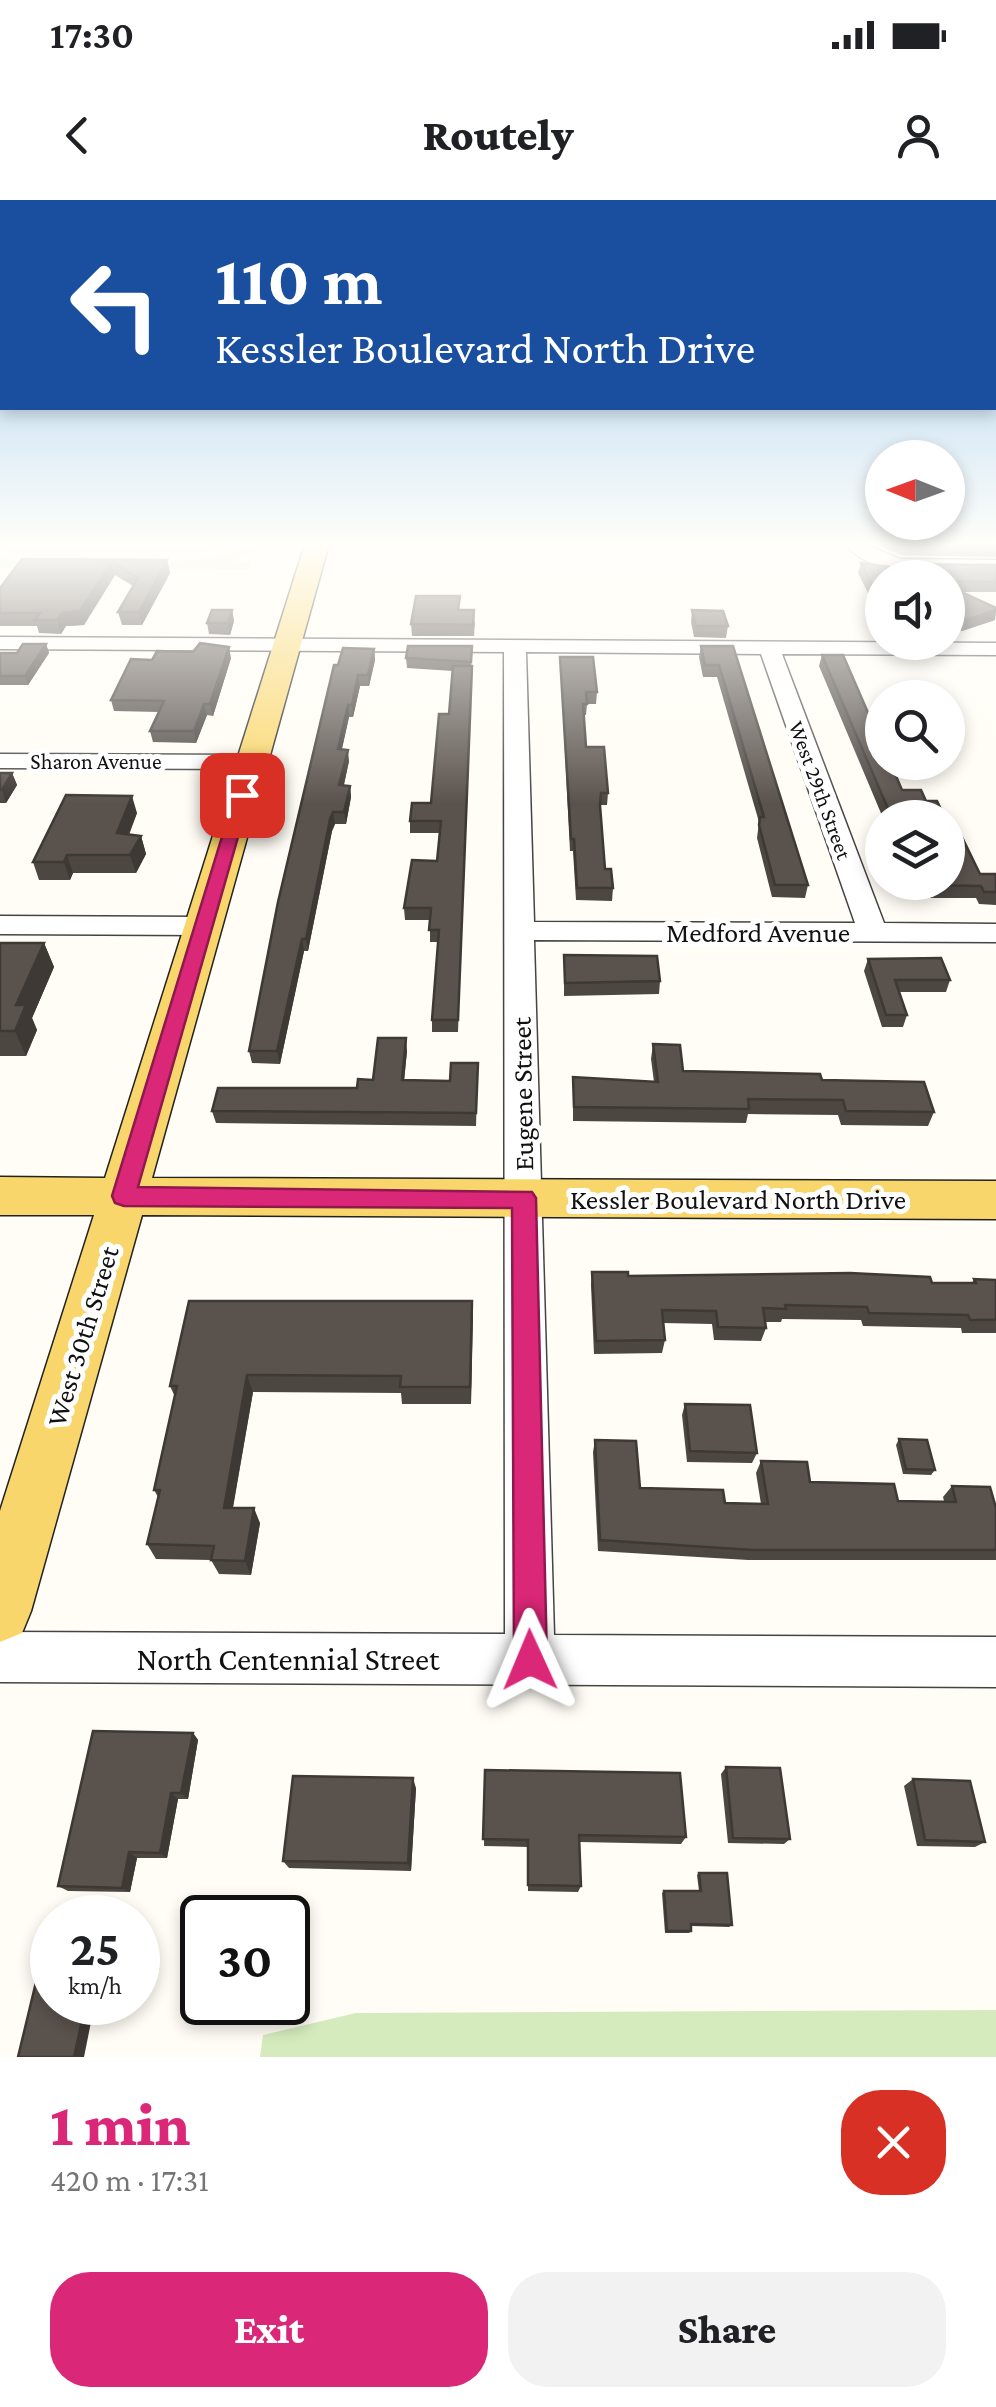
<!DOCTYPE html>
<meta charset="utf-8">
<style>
body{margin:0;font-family:"Crimson Pro",serif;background:#f2f2f2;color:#202124;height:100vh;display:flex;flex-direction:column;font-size:38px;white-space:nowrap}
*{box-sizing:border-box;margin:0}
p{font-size:32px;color:#757577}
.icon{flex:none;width:55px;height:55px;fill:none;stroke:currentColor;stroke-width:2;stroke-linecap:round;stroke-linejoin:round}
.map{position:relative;height:1857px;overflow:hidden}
.side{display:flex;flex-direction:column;background:#fff;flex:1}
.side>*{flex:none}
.hud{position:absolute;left:0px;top:0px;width:998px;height:210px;box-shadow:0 5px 15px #0003;background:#1a4fa0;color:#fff;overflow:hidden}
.needle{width:65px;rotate:271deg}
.tools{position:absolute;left:865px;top:240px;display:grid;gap:20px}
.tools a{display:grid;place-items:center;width:100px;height:100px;border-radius:50%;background:#fff;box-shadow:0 5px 15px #0003;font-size:50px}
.speed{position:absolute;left:30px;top:1695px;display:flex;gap:20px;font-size:50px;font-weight:700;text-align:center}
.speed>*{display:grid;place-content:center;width:130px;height:130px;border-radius:50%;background:#fff;box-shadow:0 5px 15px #0003;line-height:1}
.speed small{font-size:25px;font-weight:400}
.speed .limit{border:5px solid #111;border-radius:15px;background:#fff;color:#111}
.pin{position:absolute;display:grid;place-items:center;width:85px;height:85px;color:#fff;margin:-42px;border-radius:20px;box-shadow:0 5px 15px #0006}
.me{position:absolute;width:110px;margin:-55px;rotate:359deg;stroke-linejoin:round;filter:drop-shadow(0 0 8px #0008)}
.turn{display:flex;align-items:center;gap:35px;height:210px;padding:0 50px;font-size:45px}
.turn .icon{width:130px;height:130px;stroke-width:2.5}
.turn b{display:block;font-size:70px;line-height:85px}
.round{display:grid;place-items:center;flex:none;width:105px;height:105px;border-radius:40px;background:#f2f2f2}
.headline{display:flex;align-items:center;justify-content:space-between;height:170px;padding:0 50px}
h1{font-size:60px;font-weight:800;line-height:75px;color:#db2777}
.action{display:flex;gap:20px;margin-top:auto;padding:20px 50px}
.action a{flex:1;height:115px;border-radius:40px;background:#db2777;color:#fff;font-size:40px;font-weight:800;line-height:115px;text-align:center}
.action a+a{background:#f2f2f2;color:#202124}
.status{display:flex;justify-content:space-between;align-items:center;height:70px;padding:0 50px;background:#fff;direction:ltr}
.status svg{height:28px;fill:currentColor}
header{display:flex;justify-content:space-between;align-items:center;height:130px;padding:0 50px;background:#fff;font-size:45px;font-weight:800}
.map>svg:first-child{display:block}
</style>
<div class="status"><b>17:30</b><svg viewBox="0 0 49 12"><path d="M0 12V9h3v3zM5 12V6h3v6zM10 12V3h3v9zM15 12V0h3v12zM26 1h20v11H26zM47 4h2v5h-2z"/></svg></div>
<header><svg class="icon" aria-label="back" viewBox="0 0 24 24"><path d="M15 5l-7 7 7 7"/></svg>Routely<svg class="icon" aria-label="person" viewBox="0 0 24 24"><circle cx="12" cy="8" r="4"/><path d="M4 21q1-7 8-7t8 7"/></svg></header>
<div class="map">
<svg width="996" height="1857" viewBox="0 0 996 1857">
<rect width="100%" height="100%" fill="#fffdf5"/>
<path fill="#d5ebbd" d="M996,1810V1857H260L263,1835L356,1813Z"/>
<path fill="#e6f2cf" d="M15,344H216L212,352H9Z
M255,344H271L235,361L251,363L248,369L0,368V358C51,366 214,370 255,344Z"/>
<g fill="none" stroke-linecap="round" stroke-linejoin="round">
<g stroke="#444" stroke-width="3">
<path id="minor" d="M845,344H864L900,359L996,360V372C949,373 879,384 845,344Z
M0,437L996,443V455L782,454L884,723L996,724V742L534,740L554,1435L996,1437V1487L0,1482V1432L505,1434L504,452L0,449ZM526,452L761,454L855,723L534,722Z
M0,554L252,555L264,562L252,569L0,568Z
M0,716L203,717L213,720L218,726L213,732L203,735L0,734Z"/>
</g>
<g stroke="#222" stroke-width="3">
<path id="major" d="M305,344H329L152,978L996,981V1019L142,1015L31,1411L22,1433L0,1442V1311L94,1015H0V977L105,978Z"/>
</g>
<use href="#minor" fill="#fff" fill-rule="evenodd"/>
<use href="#major" fill="#f9d66b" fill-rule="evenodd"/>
</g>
<path fill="#4d4742" d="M881,344H996V357L901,355L884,348Z
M22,359L167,360L170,373L142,425H122L118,412L133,386L115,375L84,425L66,426L61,434L39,433L37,426H0V388Z
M861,363L902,368L903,364L996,365V392H962L996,408L995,420L962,431H948V378H882V421L858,373Z
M232,410L234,421L230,435L209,434L207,423Z
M460,410L475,422L474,436H412L411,424Z
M692,410L728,426L726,438L694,437L691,422Z
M46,444L49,453L28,485H0V453H17Z
M472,446L458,832H432V820L438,742H430V720H405L404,708L437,661L439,633H410V621L431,603L449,514L453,471L407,468L406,458Z
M701,446H733L808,685L805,698L772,697L757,638L759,622L717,477H703L699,457Z
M374,449L375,460L369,486H360L353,517H349L342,549L349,561L344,585L350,586L351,597L346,624H335L332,631L308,751H304L280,864L252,863L249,851L338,465Z
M822,455L902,590L945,618H883L819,466Z
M560,457L597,492L596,504H587L586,515H584L586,547L608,593L607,605H600L605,669L613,688L612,701L576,700L573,651H570Z
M231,458L213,516L207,515L196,543L153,542L150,531L159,512L114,511L111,500Z
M0,573H12L17,585L6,603H0Z
M137,613L129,635L141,636L146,654L136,673H73L70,680H39L33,662Z
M980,674H996V705L979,704L976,698H917L911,682H948Z
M0,743H44L54,767L32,818L37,830L26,856H0Z
M564,755L660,781L659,794L564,796Z
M868,759L950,780L946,792H899L907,815L903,827H882L864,771Z
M653,844L683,871L822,880L934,912L928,926L841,925L838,915L748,914L746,923L573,921V877L654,882L651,859Z
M407,851L404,880L450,881L478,863L476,926L216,923L212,911L357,888L373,880Z
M592,1072L628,1076L932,1083H972L974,1079L996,1080V1133H962L961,1128L863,1126L861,1120L782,1119L781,1122H765L766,1128L761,1141L714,1140L712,1124L663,1123L665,1140L662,1153L594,1154L591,1085Z
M472,1101L471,1204H402L401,1193L253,1192L233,1308L260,1323L251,1375L219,1374L211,1360L156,1359L147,1344L158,1297L154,1290L175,1197L170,1186Z
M685,1204L757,1253L752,1263L687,1262L682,1215Z
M899,1239L935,1270L931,1275L903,1274L896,1245Z
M595,1240L640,1288L725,1303L761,1304L756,1273L761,1261L810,1282L898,1301H944L943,1297L952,1286L996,1308V1360H748L598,1351L593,1252Z
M193,1533L198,1540L188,1599H178L167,1658H137L130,1692L68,1691L58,1686Z
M726,1567L790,1639L784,1644L728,1643L721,1574Z
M485,1570L686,1637L681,1644L579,1642L581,1686L578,1692L528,1691V1647L484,1646Z
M913,1579L985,1642L975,1647L917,1646L904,1586Z
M416,1588L411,1671L289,1668L283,1661Z
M699,1673L732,1725L729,1727L691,1726V1731L689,1733H665L662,1693L664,1691H699L697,1675Z"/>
<path fill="#3f3936" d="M167,360L170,373L142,425L139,412Z
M112,362L115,375L84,425L66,426L61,434L57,420L62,413Z
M232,410L234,421L230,435L228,423Z
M996,410L995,420L962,431L966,420Z
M46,444L49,453L28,485L25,476Z
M229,447L231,458L213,516L210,504Z
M374,449L375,460L369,486L368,475Z
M358,475L360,486L353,517L352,505Z
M204,504L207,515L196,543L194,531Z
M348,505L349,517L339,561L338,549Z
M348,550L349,561L341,597L339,585Z
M12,573L17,585L6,603L2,590Z
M350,586L351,597L346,624L344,612Z
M132,596L137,613L122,651L117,633Z
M333,612L335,624L332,631L308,751L306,739L330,619Z
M141,636L146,654L136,673L130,655Z
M67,655L73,673L70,680L64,662Z
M302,739L304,751L280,864L277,851Z
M44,743L54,767L32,818L37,830L26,856L15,831L16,805Z
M406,838L407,851L403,892L402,880Z
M472,1101L473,1118L471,1204L470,1187Z
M247,1175L253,1192L230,1323L224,1308Z
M254,1308L260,1323L251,1375L245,1361Z
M193,1533L198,1540L188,1599L181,1593Z
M413,1578L416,1588L411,1671L408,1663Z
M171,1593L178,1599L167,1658L160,1653Z
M129,1652L137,1658L130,1692L122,1688Z
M86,1802H95L84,1857H74Z"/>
<path fill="#5a524d" stroke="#3f3936" stroke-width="2.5" d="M901,344H996V347L904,345Z
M22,359L167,360L139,412H118L138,378L112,362L80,411L62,413L57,420H35L40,413H0V388Z
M861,363L905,369L903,364L996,365V382L948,381V378H882V404Z
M948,386L996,408V410L966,420H948Z
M416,396H460L458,410H474L473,425L411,424Z
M212,410H232L228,423H207Z
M692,410L723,411L728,426H696Z
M200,443L229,447L210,504H204L194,531H150L164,501L111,500L131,459L152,460L157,451L193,452Z
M23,444H46L25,476H0V453H17Z
M408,446H472L471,462L406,458Z
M701,446H733L808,685H775L759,625L760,617H764L719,465H705Z
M343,448L374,449L368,475H358L352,505H348L338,549L348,550L339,585L350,586L344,612H333L330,619L306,739H302L277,851H249L278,702L334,465H338Z
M822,455H843L882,545V562H890L902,590H921L926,601H937L945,618H892Z
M560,457H593L597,492H586L587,504H583L586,547H604L608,593H601L600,605L605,669H611L613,688H577L574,639H571Z
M453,466H472L458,820H432L439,730H429L431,708H404L412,660L437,661L441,621H410L412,603H431L439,514H449Z
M0,573H12L2,590H0Z
M66,595L132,596L117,633L141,636L130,655H67L64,662H33Z
M948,622L951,629H958L980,674H996V692H984L981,686L921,685L920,682H948Z
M0,743H44L16,805H26L15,831H0Z
M564,755L657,756L660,781L565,783Z
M941,758L950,780H895L907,815H886L868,759Z
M378,838H406L402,880L450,881L451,863H478L476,913L212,911L218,888H357L358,879L373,880Z
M653,844L680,845L683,871L820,874L822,880L924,882L934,912L846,911L843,900L748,899L749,909L574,907L573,877L658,882Z
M592,1072H628V1076L850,1073L930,1077L932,1083H976L974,1079L996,1080V1120H970L968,1115L869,1113L867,1107L785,1105L786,1109L763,1108L766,1128L718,1127L716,1111L662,1110L665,1140L596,1141Z
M189,1101H472L470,1187H400L401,1176L247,1175L224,1308H254L245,1361L211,1360L214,1346L147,1344L160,1290H154L177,1186H170Z
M685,1204L750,1205L757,1253L690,1251Z
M899,1239L927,1240L935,1270L906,1269Z
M595,1240L636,1241L640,1288L723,1290L725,1303L768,1304L761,1261L807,1262L810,1282L894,1284L898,1301L956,1302L952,1286L990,1287L996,1308V1350H753L600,1340Z
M93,1531L193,1533L181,1593H171L160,1653L129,1652L122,1688L58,1686Z
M726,1567L780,1568L790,1639L733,1638Z
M485,1570L680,1573L686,1637L579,1635L581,1686L528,1685V1640L483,1639Z
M293,1576L413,1578L408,1663L283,1661Z
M913,1579L970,1581L985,1642L925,1640Z
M699,1673H727L732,1725L691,1724V1731H667L664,1691H701Z
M44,1749H52V1802H86L74,1857H18Z"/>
<linearGradient id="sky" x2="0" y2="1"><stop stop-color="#95c6ee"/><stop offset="0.57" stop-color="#fffefa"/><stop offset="1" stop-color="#fffefa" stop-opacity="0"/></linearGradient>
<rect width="996" height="604" fill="url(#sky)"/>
<path fill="#db2777" stroke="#8e194d" stroke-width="2.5" d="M236,591L250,595L138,987L532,992L536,998L547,1460L542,1472L530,1476L519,1472L514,1460L512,1008L124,1006L115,1003L112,996Z"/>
<g text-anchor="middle" stroke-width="10" stroke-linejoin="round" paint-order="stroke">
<g font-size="22" fill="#111" stroke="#fff">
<text x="96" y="569">Sharon Avenue</text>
<text transform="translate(821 590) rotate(70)" y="8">West 29th Street</text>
</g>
<g font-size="28" fill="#111" stroke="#fff">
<text x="758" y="742">Medford Avenue</text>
<text transform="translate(522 894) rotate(-91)" y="10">Eugene Street</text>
<text x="738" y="1009">Kessler Boulevard North Drive</text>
<text transform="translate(82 1136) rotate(-73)" y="10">West 30th Street</text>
</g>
<g font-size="32" fill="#111" stroke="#fff">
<text x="288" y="1470">North Centennial Street</text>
</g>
</g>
</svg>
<div class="tools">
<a><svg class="needle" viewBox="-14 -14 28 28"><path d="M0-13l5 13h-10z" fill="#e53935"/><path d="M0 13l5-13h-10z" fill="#757577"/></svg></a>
<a><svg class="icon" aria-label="sound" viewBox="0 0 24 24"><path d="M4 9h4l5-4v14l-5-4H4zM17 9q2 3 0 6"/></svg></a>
<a><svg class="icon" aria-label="search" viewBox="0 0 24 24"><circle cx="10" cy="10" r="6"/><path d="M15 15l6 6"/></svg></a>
<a><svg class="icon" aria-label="layers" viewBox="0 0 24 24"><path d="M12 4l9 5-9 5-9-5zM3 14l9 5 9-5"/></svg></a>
</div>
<div class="speed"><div>25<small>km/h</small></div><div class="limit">30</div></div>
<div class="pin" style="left:242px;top:595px;background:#d93025"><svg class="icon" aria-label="arrive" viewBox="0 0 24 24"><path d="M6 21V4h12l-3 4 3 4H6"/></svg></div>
<svg class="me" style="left:530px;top:1460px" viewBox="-20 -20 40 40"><path d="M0-17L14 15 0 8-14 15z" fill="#db2777" stroke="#fff" stroke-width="4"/></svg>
<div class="hud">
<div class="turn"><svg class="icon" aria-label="left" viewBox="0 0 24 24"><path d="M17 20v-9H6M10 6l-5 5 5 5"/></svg><div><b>110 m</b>Kessler Boulevard North Drive</div></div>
</div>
</div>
<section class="side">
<div class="headline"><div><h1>1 min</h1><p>420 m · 17:31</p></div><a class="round" style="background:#d93025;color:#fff"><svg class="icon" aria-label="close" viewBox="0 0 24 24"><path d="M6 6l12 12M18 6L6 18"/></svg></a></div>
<div class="action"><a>Exit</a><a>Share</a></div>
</section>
